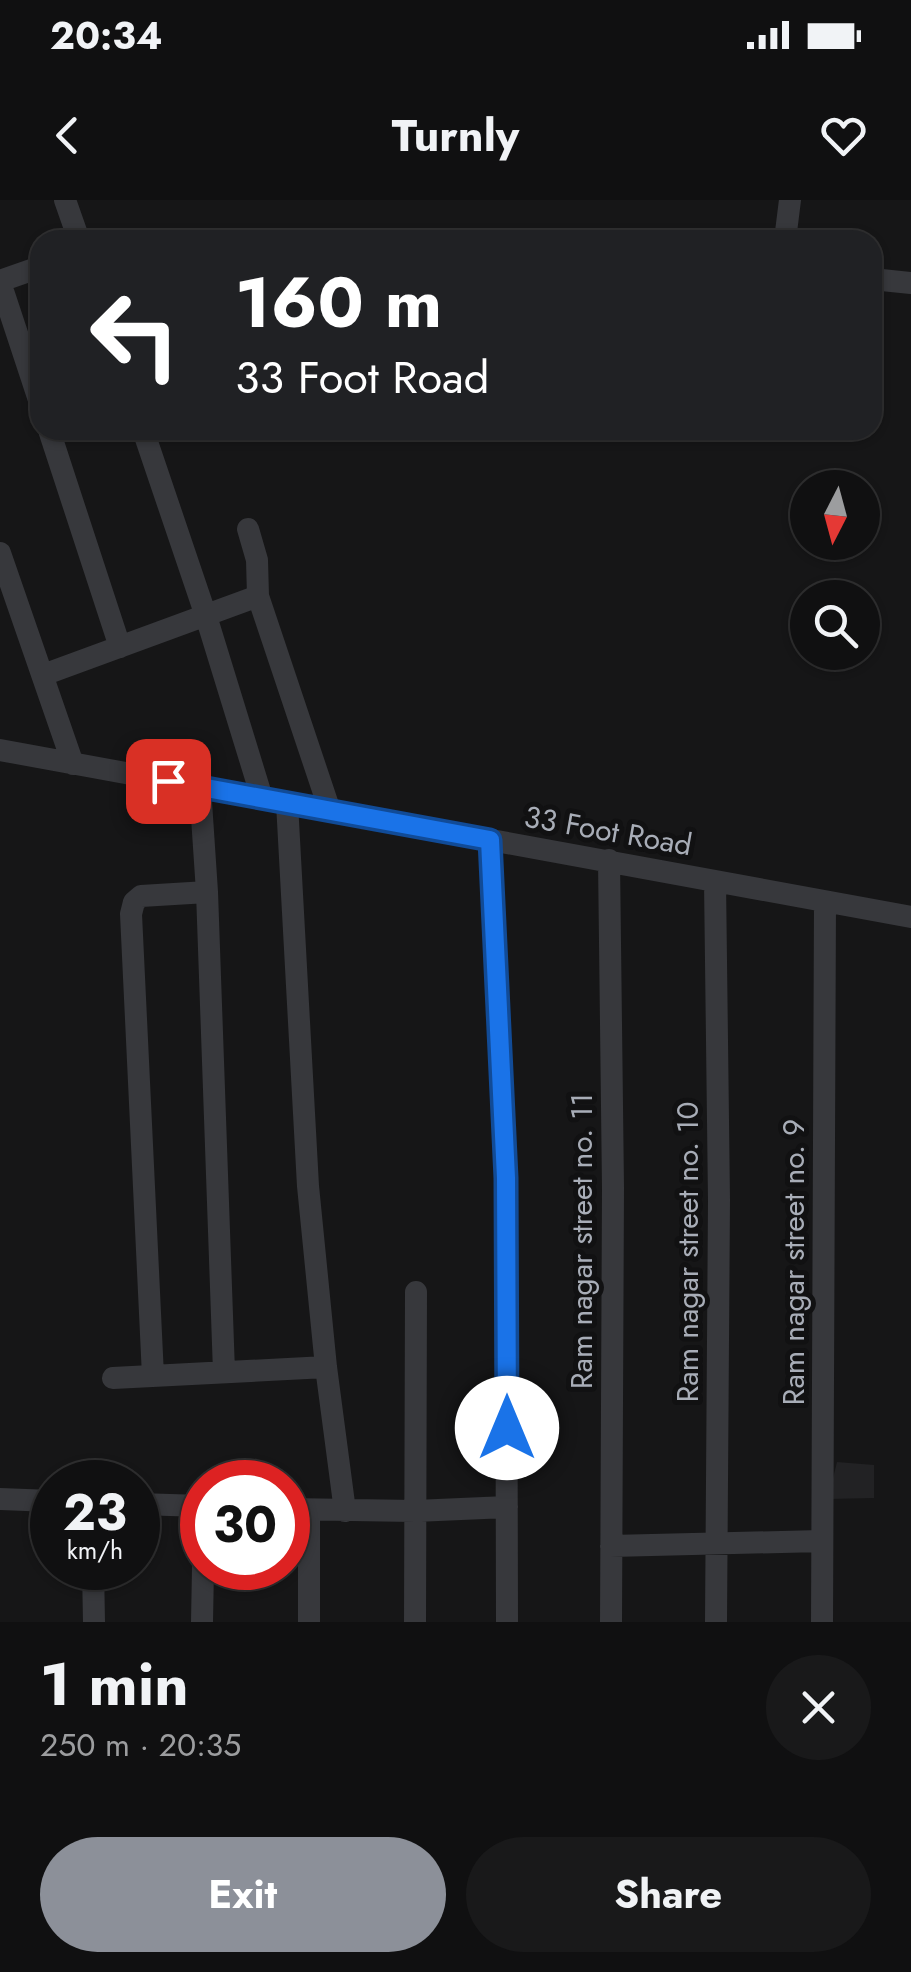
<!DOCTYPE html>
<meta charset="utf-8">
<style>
body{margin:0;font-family:Jost,sans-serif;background:#19191a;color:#f1f3f6;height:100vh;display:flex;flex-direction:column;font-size:38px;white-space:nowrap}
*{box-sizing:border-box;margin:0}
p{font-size:32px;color:#9c9d9f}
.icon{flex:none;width:55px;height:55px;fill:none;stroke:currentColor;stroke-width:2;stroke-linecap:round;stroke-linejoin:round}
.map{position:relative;height:1422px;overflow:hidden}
.side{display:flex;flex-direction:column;background:#101011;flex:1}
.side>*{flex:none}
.guide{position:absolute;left:30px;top:30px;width:852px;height:210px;border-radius:30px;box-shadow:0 2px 8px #0004,0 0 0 2px #303031;background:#202124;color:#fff;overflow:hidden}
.needle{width:65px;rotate:186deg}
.controls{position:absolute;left:790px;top:270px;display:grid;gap:20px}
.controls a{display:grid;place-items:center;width:90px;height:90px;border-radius:50%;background:#101011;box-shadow:0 2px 8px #0004,0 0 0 2px #303031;font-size:50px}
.speed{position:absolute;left:30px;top:1260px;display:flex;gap:20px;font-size:50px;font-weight:700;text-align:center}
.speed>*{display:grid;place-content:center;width:130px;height:130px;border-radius:50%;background:#101011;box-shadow:0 2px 8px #0004,0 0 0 2px #303031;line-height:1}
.speed small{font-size:25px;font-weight:400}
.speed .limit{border:15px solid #d22;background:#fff;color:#111}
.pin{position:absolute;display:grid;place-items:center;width:85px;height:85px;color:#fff;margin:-42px;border-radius:20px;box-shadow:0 5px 15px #0006}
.me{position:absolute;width:110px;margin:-55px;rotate:0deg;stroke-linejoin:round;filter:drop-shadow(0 0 8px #0008)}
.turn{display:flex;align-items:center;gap:35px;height:210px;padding:0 40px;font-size:45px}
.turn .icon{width:130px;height:130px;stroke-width:2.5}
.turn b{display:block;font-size:70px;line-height:85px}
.round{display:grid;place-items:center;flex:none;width:105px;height:105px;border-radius:52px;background:#19191a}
.summary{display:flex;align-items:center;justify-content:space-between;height:170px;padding:0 40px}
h1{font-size:60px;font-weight:700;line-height:75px}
.cta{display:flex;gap:20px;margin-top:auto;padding:20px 40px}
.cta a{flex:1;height:115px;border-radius:60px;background:#8c9099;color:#fff;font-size:40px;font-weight:700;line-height:115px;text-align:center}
.cta a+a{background:#19191a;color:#f1f3f6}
.status{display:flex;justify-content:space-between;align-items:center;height:70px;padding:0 50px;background:#101011;direction:ltr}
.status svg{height:28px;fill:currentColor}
header{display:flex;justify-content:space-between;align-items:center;height:130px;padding:0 40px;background:#101011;font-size:45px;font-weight:700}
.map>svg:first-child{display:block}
</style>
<div class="status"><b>20:34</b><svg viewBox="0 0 49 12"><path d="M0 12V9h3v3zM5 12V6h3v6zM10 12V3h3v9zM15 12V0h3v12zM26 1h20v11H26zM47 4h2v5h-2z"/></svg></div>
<header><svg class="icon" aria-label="back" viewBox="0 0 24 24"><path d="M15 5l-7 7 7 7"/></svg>Turnly<svg class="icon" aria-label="heart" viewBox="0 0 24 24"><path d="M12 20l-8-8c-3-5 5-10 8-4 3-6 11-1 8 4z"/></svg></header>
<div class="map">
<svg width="911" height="1422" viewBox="0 0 911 1422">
<rect width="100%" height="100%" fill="#161617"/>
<path fill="#222224" d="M837,1262L874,1265V1298L828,1299Z"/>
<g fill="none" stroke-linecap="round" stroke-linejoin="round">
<path stroke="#37383c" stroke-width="22" d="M65,0L79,40
M785,40L790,0
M872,79L911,83
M0,81L40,67
M0,82L40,203
M49,230L120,447
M143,230L206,416L262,598
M248,329L257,360L258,396L330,611
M0,353L73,564
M43,475L258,396
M0,550L911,717
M200,587L207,692L224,1172
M287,603L308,986L326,1167L345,1311
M490,640L506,978L507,1422
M609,660L613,988L611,1422
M715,681L719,1000L716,1422
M153,1176L131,714L134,702L141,696L207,692
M113,1178L326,1167
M0,1299L52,1301
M138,1304L202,1306
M288,1309L415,1311L507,1307
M611,1346L821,1341
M93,1368L94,1422
M202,1422L203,1368
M309,1422V1310
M415,1422L416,1092
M822,1422L825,702"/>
</g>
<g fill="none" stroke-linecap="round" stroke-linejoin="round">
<g stroke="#114b97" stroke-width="25">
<path id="route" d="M168,581L490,640L506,978L507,1228"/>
</g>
<use href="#route" stroke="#1a73e8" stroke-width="18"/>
</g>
<g text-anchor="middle" stroke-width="10" stroke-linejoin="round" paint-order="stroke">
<g font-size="30" fill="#a8adb7" stroke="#111112">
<text transform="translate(608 631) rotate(10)" y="10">33 Foot Road</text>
<text transform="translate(582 1041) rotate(-90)" y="10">Ram nagar street no. 11</text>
<text transform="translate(688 1052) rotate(-90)" y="10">Ram nagar street no. 10</text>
<text transform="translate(794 1062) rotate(-90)" y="10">Ram nagar street no. 9</text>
</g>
</g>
</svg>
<div class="controls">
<a><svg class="needle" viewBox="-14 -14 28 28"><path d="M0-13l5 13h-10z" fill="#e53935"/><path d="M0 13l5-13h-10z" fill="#9c9d9f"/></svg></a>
<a><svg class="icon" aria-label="search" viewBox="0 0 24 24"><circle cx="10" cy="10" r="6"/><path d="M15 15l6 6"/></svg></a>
</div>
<div class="speed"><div>23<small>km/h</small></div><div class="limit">30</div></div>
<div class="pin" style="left:168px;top:581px;background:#d93025"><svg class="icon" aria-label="arrive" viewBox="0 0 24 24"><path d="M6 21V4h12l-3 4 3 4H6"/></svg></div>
<svg class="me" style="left:507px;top:1228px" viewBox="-20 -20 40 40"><circle r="19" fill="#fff"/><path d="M0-13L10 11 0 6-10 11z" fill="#1a73e8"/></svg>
<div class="guide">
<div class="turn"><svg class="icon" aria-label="left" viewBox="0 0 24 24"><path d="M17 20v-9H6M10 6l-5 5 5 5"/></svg><div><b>160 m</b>33 Foot Road</div></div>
</div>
</div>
<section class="side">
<div class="summary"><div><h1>1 min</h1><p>250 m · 20:35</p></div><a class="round"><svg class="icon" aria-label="close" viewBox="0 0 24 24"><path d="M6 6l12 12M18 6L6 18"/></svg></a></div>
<div class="cta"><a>Exit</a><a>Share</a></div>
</section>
